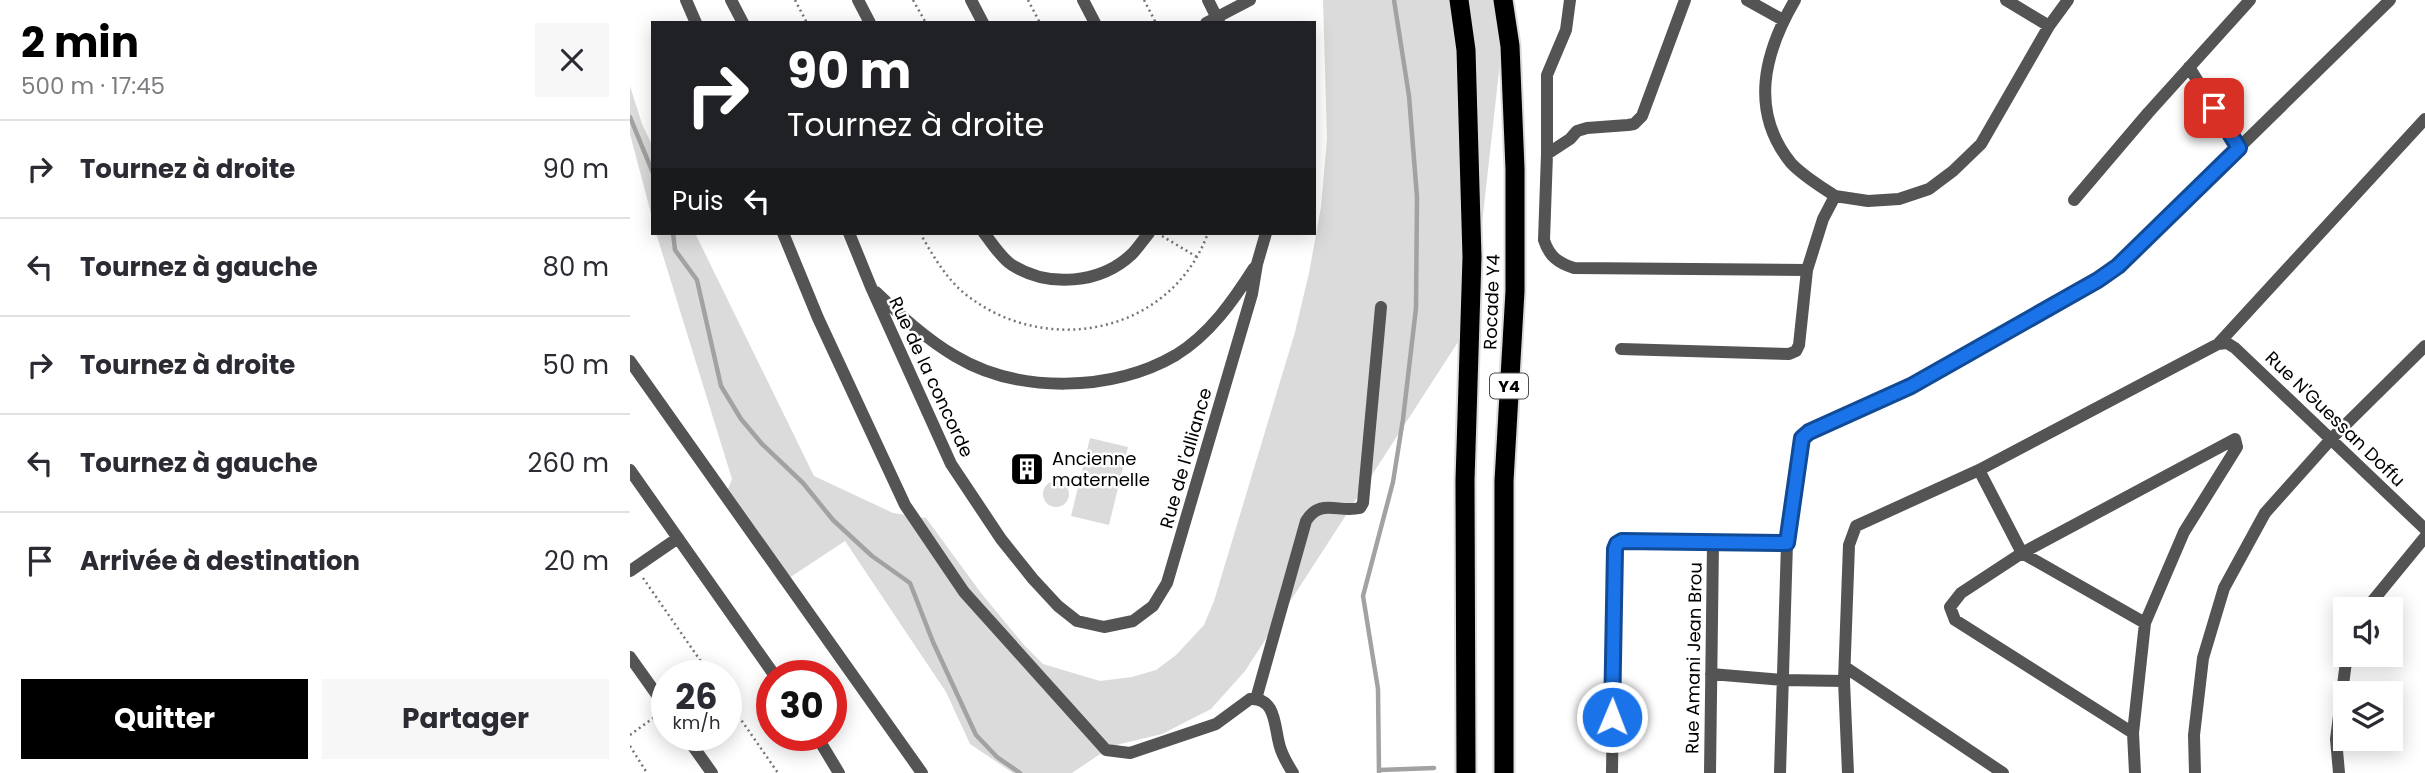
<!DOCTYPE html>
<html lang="fr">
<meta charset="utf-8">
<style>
body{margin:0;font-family:Poppins,sans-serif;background:#f7f7f7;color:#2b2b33;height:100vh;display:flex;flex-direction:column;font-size:26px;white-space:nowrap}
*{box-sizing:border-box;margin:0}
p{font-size:23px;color:#7c7c81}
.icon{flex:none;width:38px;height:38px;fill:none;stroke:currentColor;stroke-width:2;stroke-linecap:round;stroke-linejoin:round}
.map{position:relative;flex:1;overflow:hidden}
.drawer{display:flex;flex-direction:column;background:#fff;width:630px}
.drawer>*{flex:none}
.banner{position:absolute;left:21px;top:21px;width:665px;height:214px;border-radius:0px;box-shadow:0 4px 18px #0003;background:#202124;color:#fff;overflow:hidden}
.buttons{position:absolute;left:1703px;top:597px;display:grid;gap:14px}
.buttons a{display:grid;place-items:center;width:70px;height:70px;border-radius:0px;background:#fff;box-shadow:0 4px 18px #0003;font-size:35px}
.speed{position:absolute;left:21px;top:660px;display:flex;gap:14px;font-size:35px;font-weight:700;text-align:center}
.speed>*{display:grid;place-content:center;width:91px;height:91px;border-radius:50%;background:#fff;box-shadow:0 4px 18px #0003;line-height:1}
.speed small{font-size:18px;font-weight:400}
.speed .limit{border:10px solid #d22;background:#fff;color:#111}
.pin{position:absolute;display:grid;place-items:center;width:60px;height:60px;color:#fff;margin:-30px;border-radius:14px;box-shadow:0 4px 10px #0006}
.me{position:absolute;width:77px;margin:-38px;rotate:1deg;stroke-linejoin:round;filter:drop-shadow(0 0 5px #0008)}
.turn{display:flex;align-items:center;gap:24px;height:147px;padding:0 21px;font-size:32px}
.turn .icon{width:91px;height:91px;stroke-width:2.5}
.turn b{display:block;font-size:49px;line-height:60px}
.then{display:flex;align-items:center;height:66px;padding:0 21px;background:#0003;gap:14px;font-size:26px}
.round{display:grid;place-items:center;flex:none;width:74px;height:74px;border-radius:0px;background:#f7f7f7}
.summary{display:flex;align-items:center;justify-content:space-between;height:119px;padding:0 21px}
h1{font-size:42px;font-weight:700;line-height:52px;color:#000}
.button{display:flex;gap:14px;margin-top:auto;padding:14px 21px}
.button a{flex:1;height:80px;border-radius:0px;background:#000;color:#fff;font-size:28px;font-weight:700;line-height:80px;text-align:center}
.button a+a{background:#f7f7f7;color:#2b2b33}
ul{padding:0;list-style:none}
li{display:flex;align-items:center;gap:21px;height:98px;padding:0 21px;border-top:2px solid #e1e1e2}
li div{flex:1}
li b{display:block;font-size:26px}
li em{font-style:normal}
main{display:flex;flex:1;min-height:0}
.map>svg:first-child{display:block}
</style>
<main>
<section class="drawer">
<div class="summary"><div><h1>2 min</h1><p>500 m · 17:45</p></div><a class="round"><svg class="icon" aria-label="close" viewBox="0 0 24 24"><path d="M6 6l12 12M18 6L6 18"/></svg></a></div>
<ul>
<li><svg class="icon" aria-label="right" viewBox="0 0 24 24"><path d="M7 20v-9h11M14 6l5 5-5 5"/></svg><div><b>Tournez à droite</b></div><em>90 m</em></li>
<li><svg class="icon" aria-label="left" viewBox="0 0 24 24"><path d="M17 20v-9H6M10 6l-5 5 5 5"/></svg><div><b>Tournez à gauche</b></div><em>80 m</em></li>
<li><svg class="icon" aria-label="right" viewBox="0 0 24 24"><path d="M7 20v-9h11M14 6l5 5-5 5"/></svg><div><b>Tournez à droite</b></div><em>50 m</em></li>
<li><svg class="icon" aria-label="left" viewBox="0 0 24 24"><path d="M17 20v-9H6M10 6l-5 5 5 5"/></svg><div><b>Tournez à gauche</b></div><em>260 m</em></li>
<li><svg class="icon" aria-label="arrive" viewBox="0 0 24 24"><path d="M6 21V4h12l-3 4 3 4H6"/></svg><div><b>Arrivée à destination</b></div><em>20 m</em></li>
</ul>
<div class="button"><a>Quitter</a><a>Partager</a></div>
</section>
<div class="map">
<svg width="1795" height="773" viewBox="0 0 1795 773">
<rect width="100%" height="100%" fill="#fff"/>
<path fill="#dbdbdb" d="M693,0H877L841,322L615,671L581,709L532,734L482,746L442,773H383L340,744L316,692L215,541L150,584L94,499L102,479L26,233H65L184,476L263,513L296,518L351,593L394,645L413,664L470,681L502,677L526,670L546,655L574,625L584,601L665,332L679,273L691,207L697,139Z
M0,86L12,124L23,147V221L0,134Z
M460,438L498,447L479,525L441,516Z
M413 494a13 13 0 1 1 26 0a13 13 0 1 1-26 0Z"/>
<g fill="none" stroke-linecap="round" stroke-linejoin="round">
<path stroke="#a2a2a2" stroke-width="4.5" d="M0,117L23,173
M43,233L45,250L67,280L91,386L111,419L132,444L173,483L203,520L242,556L280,583L303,642L346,735L367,757L390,773
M749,770L804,768
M749,773L748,689L733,596L763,482L773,419L786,308L787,197L779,96L764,0"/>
<g stroke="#dbdbdb" stroke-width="23">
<path id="trunk" d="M829,0L836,50L842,257L835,480L836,773
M873,0L880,46L885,169V291L874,481V773"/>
</g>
<path stroke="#767676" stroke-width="2.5" stroke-dasharray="2 3.5" stroke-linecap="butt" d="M165,0L177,23
M283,0L296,23
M398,0L410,23
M514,0L526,23
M290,233C302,254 315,277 334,293C415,359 541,334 578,233
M532,236L567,257
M13,578L81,676
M96,698L148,773
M0,735L26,716
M0,746L17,773"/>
<path stroke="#545454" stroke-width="12" d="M56,0L66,23
M101,0L113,23
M228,0L240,23
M341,0L353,23
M453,0L465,23
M578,0L589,22
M1055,0L1012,116L1004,124L998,125L957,128L947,131L940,139L917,154L914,240C919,256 928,263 944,268L1177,270
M1117,0L1153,20
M1376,0L1419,26
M576,23L620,0
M1559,67L1609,148
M917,154V75L936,30L940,0
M1205,196L1238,201L1269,199L1299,189L1323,171L1351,144L1419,26L1438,0
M1444,200L1518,113L1620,0
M153,233L188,318L275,505L334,592L476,750L500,753L586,724L620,699C647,697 644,728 650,747C653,757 658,765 663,773
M219,233L241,287L321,464L371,539L403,579L428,606L447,621L474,627L503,621L523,606L537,583L622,294L627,264L636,233
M354,233C362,243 371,258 382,265C419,288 470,284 502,254C508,248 513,240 519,233
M246,292C270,315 296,339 325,356C388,394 483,392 546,355C580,334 603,301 624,268
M1588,344L1597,343L1605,348L1795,529
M991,349L1159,354L1166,351L1169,345L1177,270L1193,219L1205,196C1190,186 1173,176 1161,163C1119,111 1134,53 1165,0
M0,361L292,773
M0,470L145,676
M1349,470L1392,553L1515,623
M0,571L48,538
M1736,609L1795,537
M0,657L37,709
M1215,667L1373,773
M1081,674L1153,680L1214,681
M626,699L676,521C690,498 708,513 730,508L733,503L751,307
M1503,733L1325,620L1320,607L1331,593L1392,553L1605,439L1607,447L1554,532L1515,623L1503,733L1505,773
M55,735L82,773
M186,735L209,773
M982,773L985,549L987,544L992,541L1157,543
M1080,773L1083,543
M1150,773L1157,543L1172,438L1179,432L1281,386L1468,280L1488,266L1760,0
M1218,773L1214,681L1219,545L1226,526L1349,470L1588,344L1795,119
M1565,773L1564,735L1573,658L1594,588L1635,513L1702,438L1795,346
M1709,773L1706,739L1717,654"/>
<use href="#trunk" stroke="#000" stroke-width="19"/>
</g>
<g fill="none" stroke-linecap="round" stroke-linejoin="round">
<g stroke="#114b97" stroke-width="18">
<path id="route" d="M982,717L985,549L987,544L992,541L1157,543L1172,438L1179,432L1281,386L1468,280L1488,266L1609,148L1584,108"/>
</g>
<use href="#route" stroke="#1a73e8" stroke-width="12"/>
</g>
<defs>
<g id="building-square" transform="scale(1.75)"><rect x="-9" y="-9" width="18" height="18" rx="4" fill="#000" stroke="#fff"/><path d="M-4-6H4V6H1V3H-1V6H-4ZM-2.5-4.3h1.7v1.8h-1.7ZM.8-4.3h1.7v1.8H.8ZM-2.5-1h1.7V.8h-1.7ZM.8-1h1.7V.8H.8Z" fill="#fff"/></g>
</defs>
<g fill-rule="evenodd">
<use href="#building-square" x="397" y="469"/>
</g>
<g text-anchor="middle" stroke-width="5" stroke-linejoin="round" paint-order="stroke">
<rect fill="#fff" stroke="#4c4c4c" stroke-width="2" x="860" y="373.5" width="38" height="25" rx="5"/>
<g font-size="16" font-weight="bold" fill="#000">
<text x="879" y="392">Y4</text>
</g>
<g font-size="18" fill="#000" stroke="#fff">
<text transform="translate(862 302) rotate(-88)" y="6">Rocade Y4</text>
<text transform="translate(301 377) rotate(65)" y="6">Rue de la concorde</text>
<text transform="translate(1705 419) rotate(44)" y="6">Rue N'Guessan Doffu</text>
<text transform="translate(556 458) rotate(-74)" y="6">Rue de l'alliance</text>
<text transform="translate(1064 658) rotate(-89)" y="6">Rue Amani Jean Brou</text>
</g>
<g font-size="18" fill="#000" stroke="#fff" text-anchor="start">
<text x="422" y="465">Ancienne<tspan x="422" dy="21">maternelle</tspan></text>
</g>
</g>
</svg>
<div class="buttons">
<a><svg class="icon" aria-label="sound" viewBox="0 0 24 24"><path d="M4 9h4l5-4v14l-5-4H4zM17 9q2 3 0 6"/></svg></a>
<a><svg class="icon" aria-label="layers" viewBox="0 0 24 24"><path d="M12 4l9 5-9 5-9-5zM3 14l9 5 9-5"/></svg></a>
</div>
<div class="speed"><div>26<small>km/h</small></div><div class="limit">30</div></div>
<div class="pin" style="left:1584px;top:108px;background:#d93025"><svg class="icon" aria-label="arrive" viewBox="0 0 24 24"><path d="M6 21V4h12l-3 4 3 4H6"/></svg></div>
<svg class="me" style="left:982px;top:717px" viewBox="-20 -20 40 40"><circle r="17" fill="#1a73e8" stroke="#fff" stroke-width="3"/><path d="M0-11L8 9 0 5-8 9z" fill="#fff"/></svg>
<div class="banner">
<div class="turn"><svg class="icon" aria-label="right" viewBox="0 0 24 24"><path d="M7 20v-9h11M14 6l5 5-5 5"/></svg><div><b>90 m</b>Tournez à droite</div></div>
<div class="then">Puis<svg class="icon" aria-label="left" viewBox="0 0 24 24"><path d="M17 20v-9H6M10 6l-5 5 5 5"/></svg></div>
</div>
</div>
</main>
